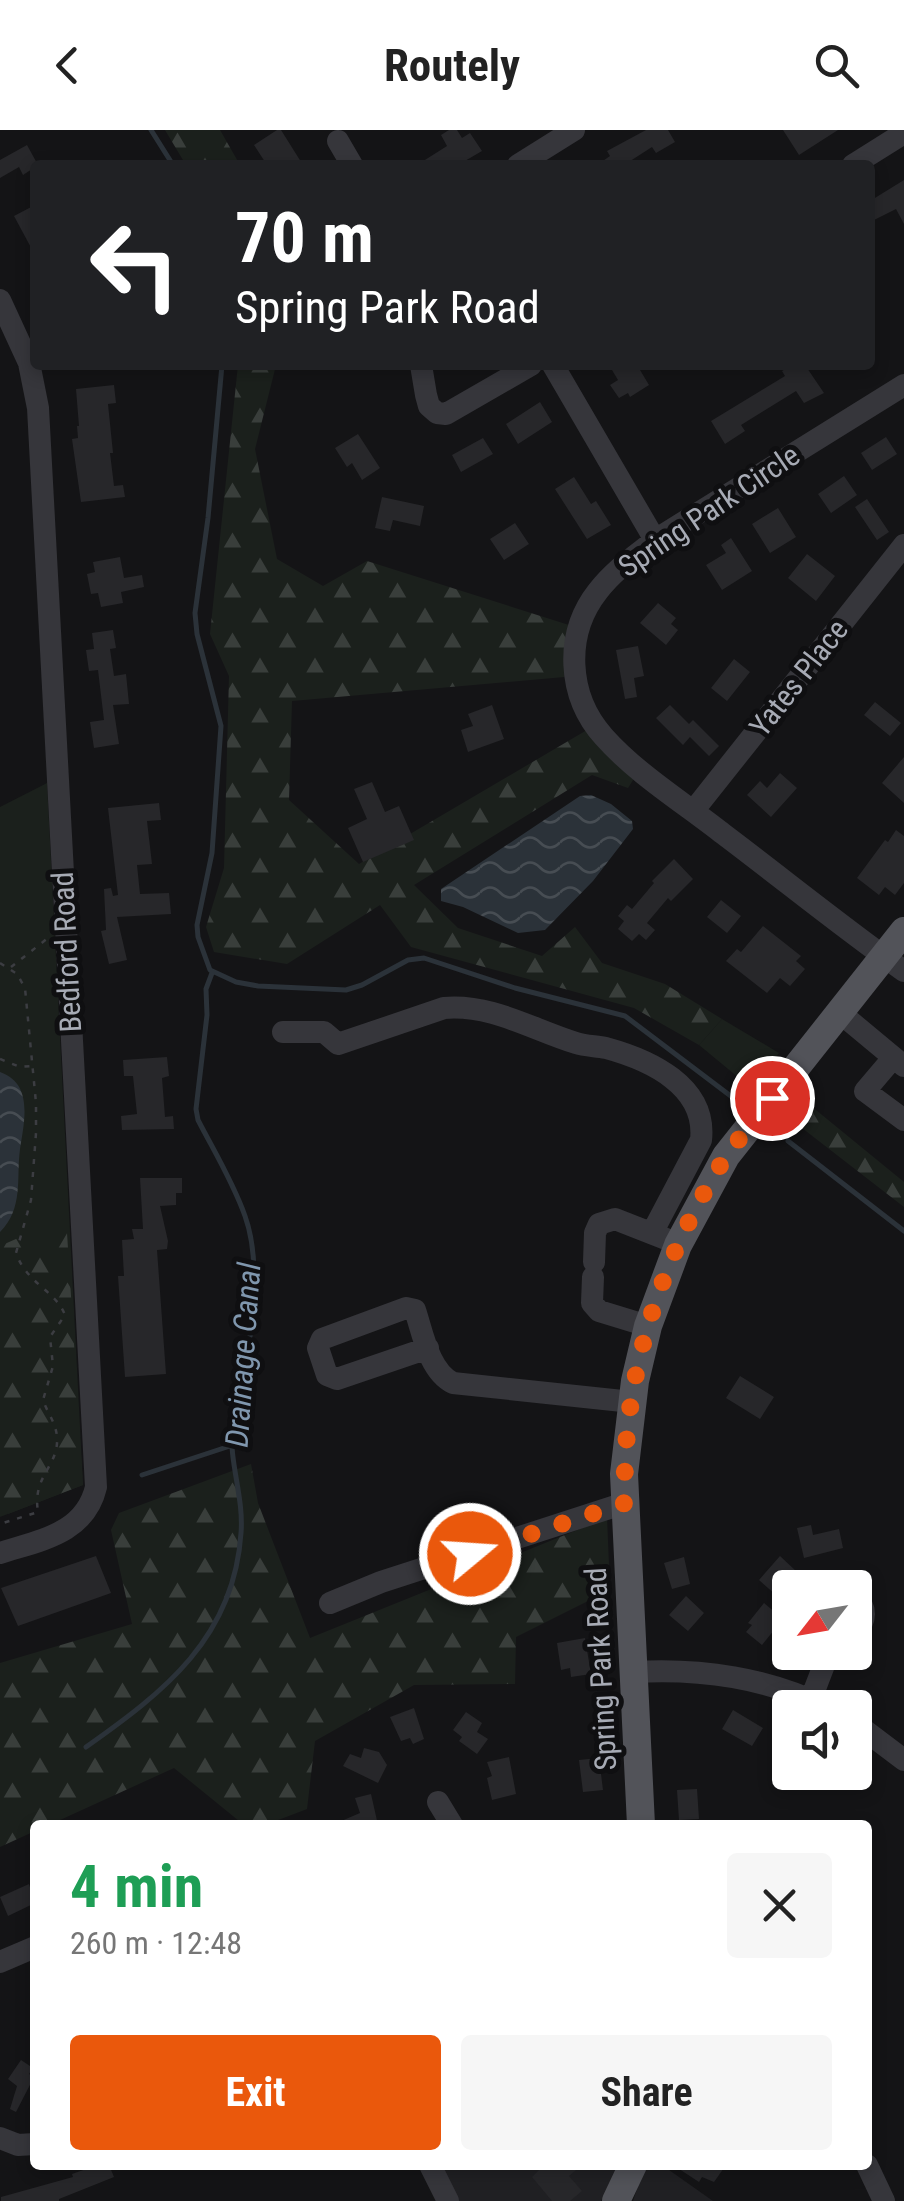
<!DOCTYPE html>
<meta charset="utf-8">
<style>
body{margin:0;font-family:"Roboto Condensed",sans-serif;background:#f6f6f6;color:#222;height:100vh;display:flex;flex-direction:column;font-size:38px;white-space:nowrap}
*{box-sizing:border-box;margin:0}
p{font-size:32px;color:#767676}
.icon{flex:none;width:55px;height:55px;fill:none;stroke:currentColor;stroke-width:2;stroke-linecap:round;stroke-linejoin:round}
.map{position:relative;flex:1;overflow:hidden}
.sheet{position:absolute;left:30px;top:1690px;width:842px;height:350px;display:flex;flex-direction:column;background:#fff;border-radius:10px;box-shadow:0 5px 15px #0003}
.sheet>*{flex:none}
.top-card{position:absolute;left:30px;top:30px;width:845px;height:210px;border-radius:10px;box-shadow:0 5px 15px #0003;background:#202124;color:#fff;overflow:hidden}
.needle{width:65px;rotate:239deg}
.fabs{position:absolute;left:772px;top:1440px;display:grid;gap:20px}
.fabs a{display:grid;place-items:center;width:100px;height:100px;border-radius:10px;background:#fff;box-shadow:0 5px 15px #0003;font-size:50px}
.pin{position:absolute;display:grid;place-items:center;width:85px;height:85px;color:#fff;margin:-42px;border:5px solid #fff;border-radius:50%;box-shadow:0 2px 10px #0007}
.me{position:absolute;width:110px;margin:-55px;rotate:72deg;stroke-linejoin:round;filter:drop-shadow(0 0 8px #0008)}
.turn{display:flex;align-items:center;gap:35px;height:210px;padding:0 40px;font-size:45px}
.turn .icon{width:130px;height:130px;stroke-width:2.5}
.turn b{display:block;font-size:70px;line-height:85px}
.round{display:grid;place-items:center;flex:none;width:105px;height:105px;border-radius:10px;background:#f6f6f6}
.summary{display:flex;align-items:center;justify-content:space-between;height:170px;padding:0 40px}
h1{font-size:60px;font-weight:700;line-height:75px;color:#1e9e55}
.button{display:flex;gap:20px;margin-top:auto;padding:20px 40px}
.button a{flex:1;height:115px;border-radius:10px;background:#ea580c;color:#fff;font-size:40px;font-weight:700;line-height:115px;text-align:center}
.button a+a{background:#f6f6f6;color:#222}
header{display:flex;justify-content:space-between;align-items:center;height:130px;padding:0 40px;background:#fff;font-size:45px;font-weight:700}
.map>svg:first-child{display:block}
</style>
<header><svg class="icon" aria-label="back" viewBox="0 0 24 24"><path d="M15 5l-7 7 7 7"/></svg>Routely<svg class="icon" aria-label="search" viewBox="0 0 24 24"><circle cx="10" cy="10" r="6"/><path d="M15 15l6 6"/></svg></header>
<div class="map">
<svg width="904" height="2071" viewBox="0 0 904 2071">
<defs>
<pattern id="forest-firs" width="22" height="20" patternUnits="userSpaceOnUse" patternTransform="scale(2.5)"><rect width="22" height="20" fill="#1b201c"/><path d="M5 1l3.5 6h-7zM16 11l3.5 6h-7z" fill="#393e3b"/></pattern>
<pattern id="water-waves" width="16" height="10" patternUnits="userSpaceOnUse" patternTransform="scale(2.5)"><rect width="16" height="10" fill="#2b3239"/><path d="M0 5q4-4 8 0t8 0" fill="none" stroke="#474d53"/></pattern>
</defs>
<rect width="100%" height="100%" fill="#141416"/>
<path fill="#202023" d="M436,2035H621L601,2071H454Z
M645,2035H662L713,2071H633Z"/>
<path fill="#1b201c" d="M47,653L83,1355L0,1387V677Z
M722,889L779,923L751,958L699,915Z"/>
<path fill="url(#forest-firs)" d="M165,0H220L240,35H186Z
M238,235H276L255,319L277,429L323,456L367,431L572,496L564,547L292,571L289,670L359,734L587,600L638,642L628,658L592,645L414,755L458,798L542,826L575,797L602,833L665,854L722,889L699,915L634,878L411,817L380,775L287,834L214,822L206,797L224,738L229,546L210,504Z
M800,967L904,1052V1077L793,991Z
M66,1087L83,1355L8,1384L0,1369V1116Z
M251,1334L258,1373L310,1508L607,1388L610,1460L516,1507L515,1554L414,1555L315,1611L307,1679L265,1695H244L174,1638L49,1695H35V1701L0,1717V1533L132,1494L111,1400L119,1383Z"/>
<path fill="url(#water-waves)" d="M591,665L611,674L632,691L633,699L593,751L545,800L518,803L463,777L441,771V759L580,666Z
M0,942C34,954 24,992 20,1019C16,1048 24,1078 0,1102Z"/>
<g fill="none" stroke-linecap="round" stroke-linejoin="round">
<path stroke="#2b3239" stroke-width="5" d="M151,0L173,35
M222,235L208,388L195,483L197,504L221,596L212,723L197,795L198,807L210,840L236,852L258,856L346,860L362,855L408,830L424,828L515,858L625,886L736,970
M788,1011L904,1101
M142,1345L233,1315
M86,1617C164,1562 234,1508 241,1403C244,1368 229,1332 232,1297C234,1269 246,1242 249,1215C254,1174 259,1125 245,1086C233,1052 214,1021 198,990L196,979L207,885L206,859L212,843"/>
</g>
<path fill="#27272a" d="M277,0H281L303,35H267L254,15Z
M449,0H457L462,8L470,3L482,21L458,35H417L447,16L441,5Z
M646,0H668L675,12L656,23L652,17L624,35H597L610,26L607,21Z
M783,0H838L799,25Z
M27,15L38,35L23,45L19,37L0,48V30Z
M904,50V94L896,79L870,92V71Z
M35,75V125L14,86Z
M609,235H637L649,255L630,267L628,263L619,268L610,255L618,250Z
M792,235H805L824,263L804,273L796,261L741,295L745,301L725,314L711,291L785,246L782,241Z
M114,255L116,273L108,274L113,323H110L114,356L123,355L125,367L81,372L72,309L78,308L77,296H79L76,259Z
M540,272L552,292L518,314L506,294Z
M358,304L380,338L362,350L352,333L347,337L335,318Z
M886,307L897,324L872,340L861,323Z
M483,308L493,324L461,342L452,325Z
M844,346L857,365L831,383L818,364Z
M574,347L591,374L596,371L611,395L587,409L555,359Z
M382,367L424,376L420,396L393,390L390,401L375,398Z
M867,369L889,402L877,410L855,377Z
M778,378L796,407L770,423L752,394Z
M515,393L529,414L504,430L490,409Z
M731,408L752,441L722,460L706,435L726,423L721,415Z
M807,424L835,446L816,471L788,448Z
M120,427L124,448L142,445L144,457L121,462L123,473L101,477L98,463L91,464L87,444L95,442L93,432Z
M658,473L676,488L671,494L678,500L666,515L640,493Z
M113,500L116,518L110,519L114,546L126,544L129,574L113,575L119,614L94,618L90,592L104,590L98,540L89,541L86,520L94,519L92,503Z
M638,516L644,546L634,548L637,567L625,569L616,520Z
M734,529L750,542L727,571L711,558Z
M875,572L901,593L890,606L864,585Z
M492,575L504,609L468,622L461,600L473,596L468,584Z
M670,575L689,594L693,590L719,616L709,626L690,607L683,615L656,588Z
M904,627V673L882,653Z
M780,643L797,658L771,687L747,665L760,651L767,658Z
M372,652L385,682L399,676L414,710L363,732L348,698L367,689L354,659Z
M159,673L161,690L147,691L152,734L137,735L140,764L169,763L171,784L117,787L127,830L109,834L101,801L106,800L104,759L111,758L113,766L118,765L108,678Z
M896,700L904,706V753L895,765L885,757L879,765L857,748L885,710L888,712Z
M674,729L693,749L671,771L668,768L647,793L655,800L646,810L639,804L632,811L618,799L624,791L618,786L627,775L632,779L654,753L652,751Z
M721,770L741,786L727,803L707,787Z
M763,796L801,826L796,831L805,839L790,856L780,848L767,863L726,831L737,819L741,822Z
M167,927L169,946L162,948L165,987L173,986L174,999L122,1000L121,986L137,984L133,946H124L123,930Z
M140,1048H182V1063H176V1075L160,1076L168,1111L167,1119L157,1120L166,1244L125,1247L118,1146H124L122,1110L134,1109L132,1099H143Z
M740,1246L774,1267L760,1289L726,1268Z
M811,1395L813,1405L839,1399L843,1418L804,1428L797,1398Z
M96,1426L111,1463L18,1496L1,1458Z
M780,1426L797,1442L776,1465L759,1450Z
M684,1427L690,1454L672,1459L664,1433Z
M686,1466L704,1483L688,1501L669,1485Z
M764,1473L783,1489L762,1515L746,1502L752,1495L748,1493Z
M585,1508L591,1544L571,1547L570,1538L561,1540L557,1513Z
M414,1578L424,1609L413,1614L410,1608L401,1611L390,1587Z
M733,1580L763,1598L752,1616L722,1599Z
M466,1582L482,1593L477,1602L488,1609L477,1624L459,1611L462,1607L453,1600Z
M364,1618L379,1622L387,1635L378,1653L343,1636L350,1624L361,1628Z
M509,1627L516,1664L492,1670L487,1648L492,1646L487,1632Z
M599,1628L603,1660L583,1662L579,1630Z
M697,1659L699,1689L679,1690L677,1660Z
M371,1664L378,1695H332L360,1683L355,1668Z
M29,1754L35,1773L8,1786L0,1767Z
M21,1930L33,1938L29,1944L34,1947L16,1982L10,1979L17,1956L8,1949Z
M88,2035H109L114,2047L59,2069V2071H1V2067L73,2047L72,2044L89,2038Z
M544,2035H582L569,2046L582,2061L570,2071H552L532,2047Z
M673,2035H726L714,2052L702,2047L699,2052Z"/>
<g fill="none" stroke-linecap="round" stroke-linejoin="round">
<path stroke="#3c3d42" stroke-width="2.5" stroke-dasharray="5 8" stroke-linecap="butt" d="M0,833L17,844L25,858L36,973V1003L31,1070L16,1123C27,1154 56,1161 65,1185L50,1207L53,1236L43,1270C47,1282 56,1293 57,1307C59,1337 32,1345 38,1382L0,1394
M11,837L48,808
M0,929L20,937L31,936"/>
<path stroke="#36363b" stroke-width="22" d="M338,11L352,35
M518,35L574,0
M853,35L904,3
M0,170L29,233L38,278L96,1357C85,1404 40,1410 0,1423
M421,235L426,265L429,276L437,283L446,284L531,235
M553,235L655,410
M904,255L655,410C635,426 614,440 598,461C564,504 567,566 604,607C637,644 684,673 722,703C783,749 842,797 904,841
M694,680L904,415
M839,882L904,936
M283,902H324L338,914L444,878C492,874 531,899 576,913C585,916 596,916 606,918C650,930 707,956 701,1010L652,1103
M893,928L865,961L904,990
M594,1132L595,1103L599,1094L615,1089L666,1109
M593,1147L592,1173L599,1181L648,1196
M428,1218L337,1249L327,1245L318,1218L322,1209L406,1178L415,1180C423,1204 429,1241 453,1253L632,1272
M855,1467C867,1477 867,1491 855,1501
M330,1473L381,1452L625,1373
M634,1542C700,1538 769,1548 828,1578
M811,1569L829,1522
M855,1593L904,1630
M438,1672L452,1695
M0,1832L35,1817
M0,2008L18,2015L35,2014
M430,2035L448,2071
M867,2035L884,2071"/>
<path stroke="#525359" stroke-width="28" d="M641,1695L624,1344L635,1251L648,1196L678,1115L726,1026L904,801
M616,2071L633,2035"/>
</g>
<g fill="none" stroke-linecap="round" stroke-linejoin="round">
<path stroke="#ea580c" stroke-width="18" stroke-dasharray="0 32.4" d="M470,1424L625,1373C621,1262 653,1152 708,1056C725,1024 749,997 772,968"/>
</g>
<g text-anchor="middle" stroke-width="10" stroke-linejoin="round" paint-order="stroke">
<g font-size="30" fill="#a7abb5" stroke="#0f0f11">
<text transform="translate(709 381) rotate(-34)" y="10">Spring Park Circle</text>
<text transform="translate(799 548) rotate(-52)" y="10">Yates Place</text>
<text transform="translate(67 822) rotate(-93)" y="10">Bedford Road</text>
<text transform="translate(601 1539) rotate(-93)" y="10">Spring Park Road</text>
</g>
<g font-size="32" font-style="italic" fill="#8097ae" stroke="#0f0f11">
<text transform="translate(243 1225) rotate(-86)" y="11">Drainage Canal</text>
</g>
</g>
</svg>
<div class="fabs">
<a><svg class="needle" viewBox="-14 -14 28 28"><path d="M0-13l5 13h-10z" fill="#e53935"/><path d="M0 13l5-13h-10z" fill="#767676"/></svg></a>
<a><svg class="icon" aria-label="sound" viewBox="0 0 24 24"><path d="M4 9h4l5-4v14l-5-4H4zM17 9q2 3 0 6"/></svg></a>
</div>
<div class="pin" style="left:772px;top:968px;background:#d93025"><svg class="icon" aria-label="arrive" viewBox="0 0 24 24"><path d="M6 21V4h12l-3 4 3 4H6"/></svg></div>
<svg class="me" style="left:470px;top:1424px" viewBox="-20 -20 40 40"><circle r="17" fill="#ea580c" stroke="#fff" stroke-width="3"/><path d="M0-11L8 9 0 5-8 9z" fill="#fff"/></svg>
<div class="top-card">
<div class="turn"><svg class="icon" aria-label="left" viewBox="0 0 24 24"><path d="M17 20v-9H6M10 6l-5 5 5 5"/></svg><div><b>70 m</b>Spring Park Road</div></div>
</div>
<section class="sheet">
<div class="summary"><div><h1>4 min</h1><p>260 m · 12:48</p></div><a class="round"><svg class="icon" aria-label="close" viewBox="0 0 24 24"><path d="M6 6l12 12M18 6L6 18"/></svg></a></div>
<div class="button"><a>Exit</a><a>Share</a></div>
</section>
</div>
